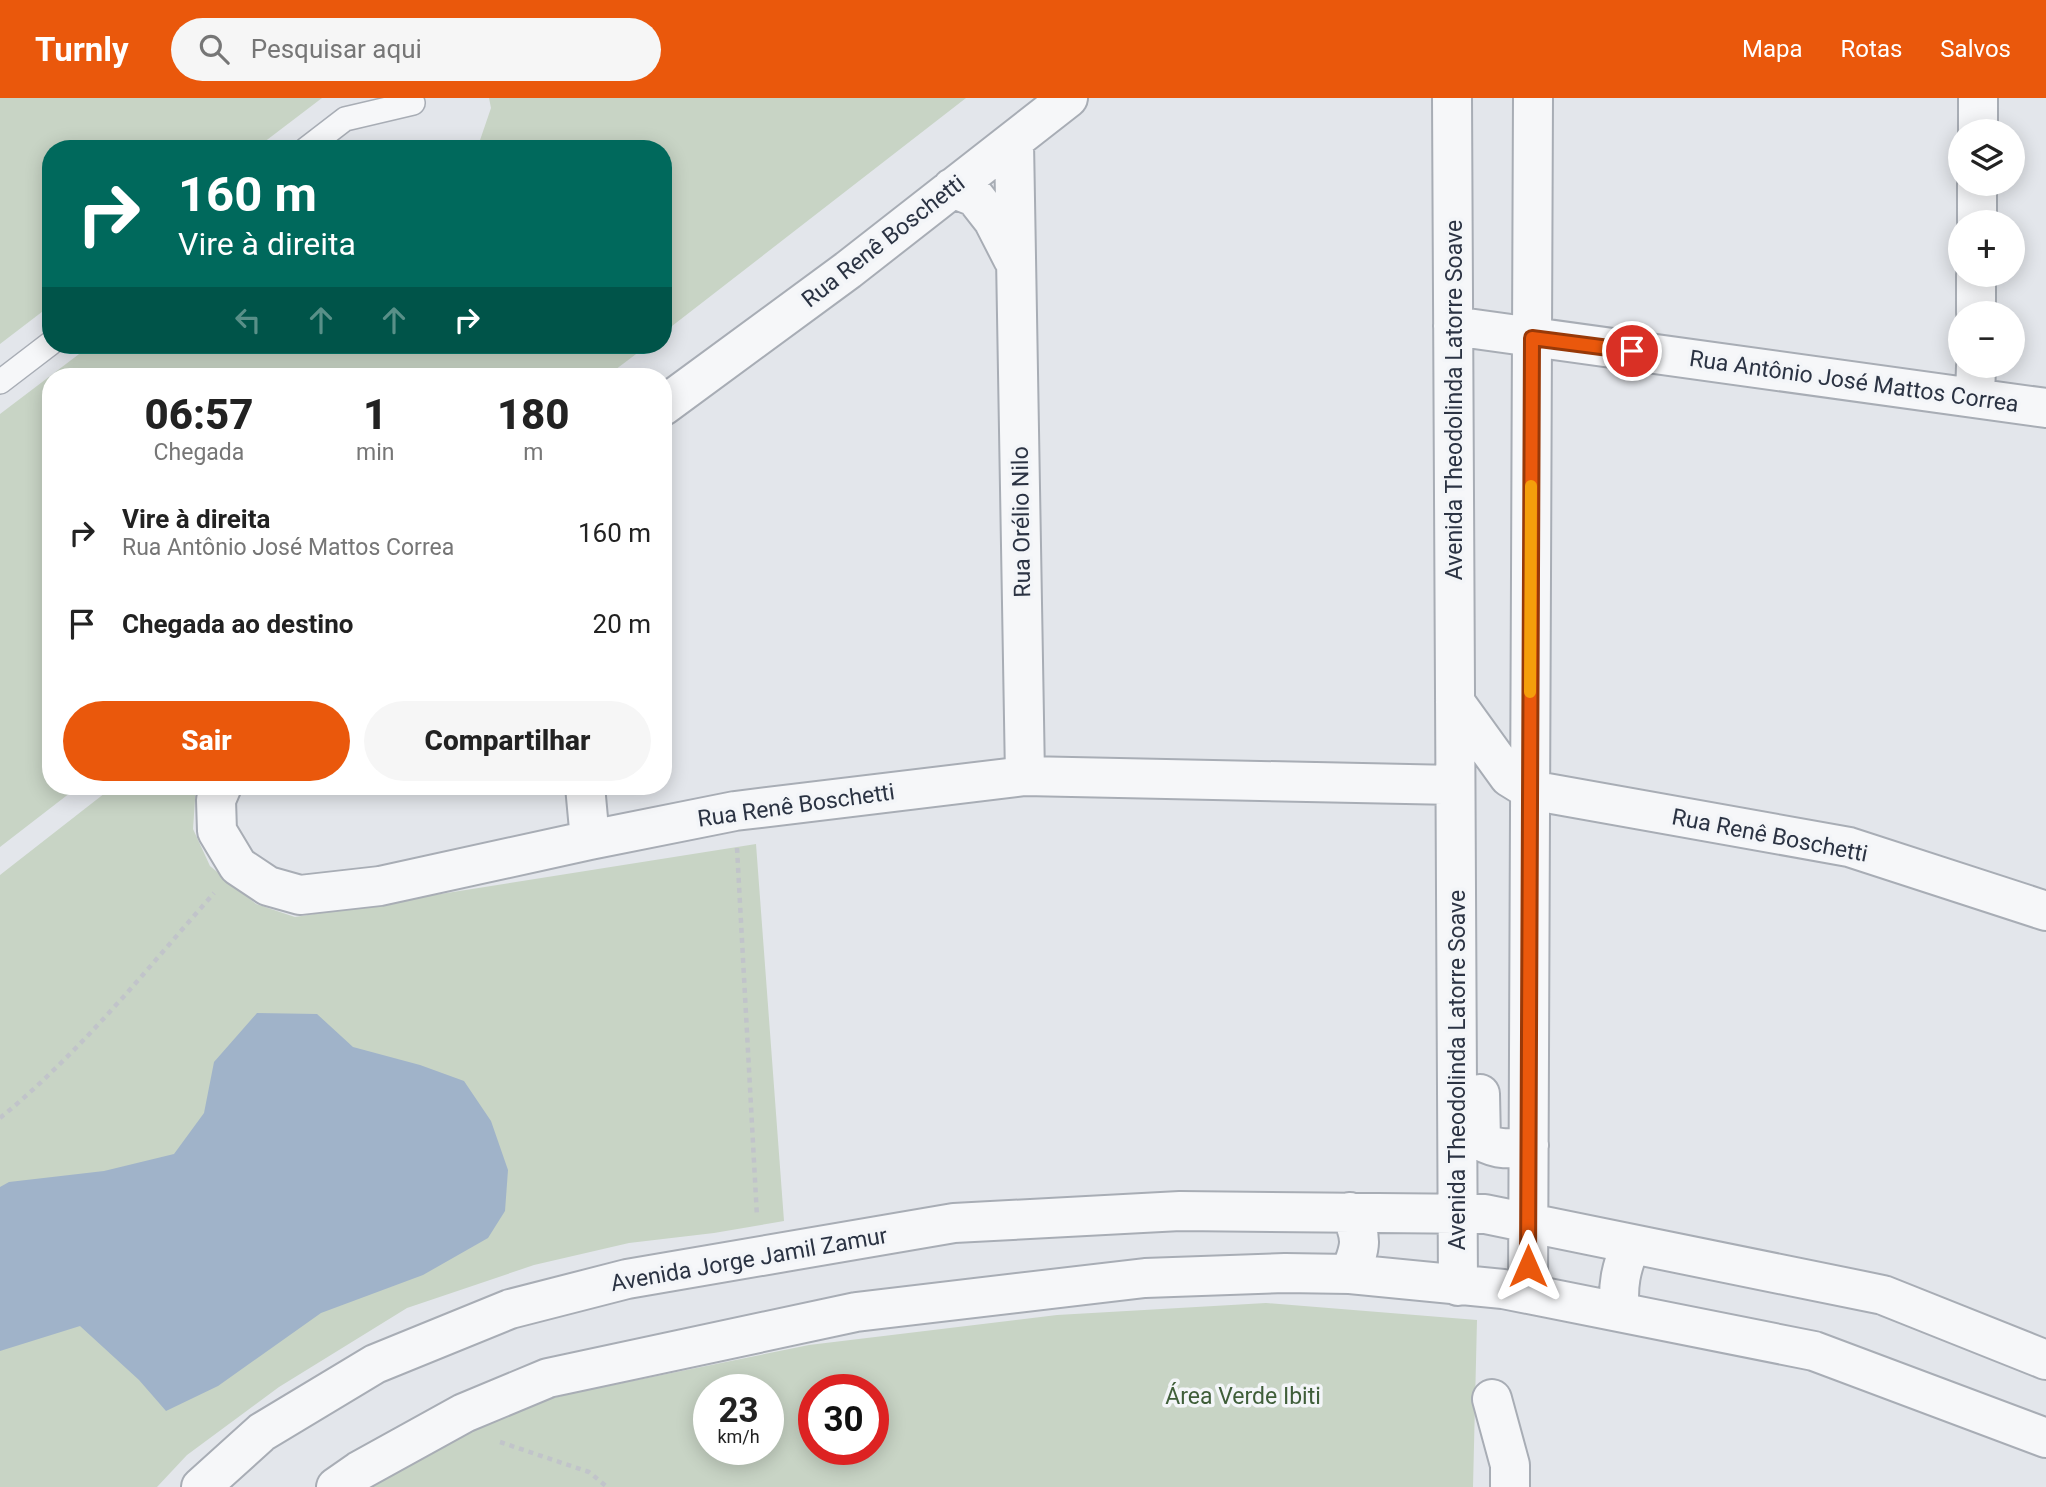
<!DOCTYPE html>
<html lang="pt">
<meta charset="utf-8">
<style>
body{margin:0;font-family:Roboto,sans-serif;background:#f6f6f6;color:#222;height:100vh;display:flex;flex-direction:column;font-size:26px;white-space:nowrap}
*{box-sizing:border-box;margin:0}
p{font-size:23px;color:#767676}
.icon{flex:none;width:38px;height:38px;fill:none;stroke:currentColor;stroke-width:2;stroke-linecap:round;stroke-linejoin:round}
.map{position:relative;flex:1;overflow:hidden}
.drawer{position:absolute;left:42px;top:270px;width:630px;height:427px;display:flex;flex-direction:column;background:#fff;border-radius:28px;box-shadow:0 4px 18px #0003}
.drawer>*{flex:none}
.hud{position:absolute;left:42px;top:42px;width:630px;height:214px;border-radius:28px;box-shadow:0 4px 18px #0003;background:#00695c;color:#fff;overflow:hidden}
.controls{position:absolute;left:1948px;top:21px;display:grid;gap:14px}
.controls a{display:grid;place-items:center;width:77px;height:77px;border-radius:50%;background:#fff;box-shadow:0 4px 18px #0003;font-size:35px}
.speed{position:absolute;left:693px;top:1276px;display:flex;gap:14px;font-size:35px;font-weight:700;text-align:center}
.speed>*{display:grid;place-content:center;width:91px;height:91px;border-radius:50%;background:#fff;box-shadow:0 4px 18px #0003;line-height:1}
.speed small{font-size:18px;font-weight:400}
.speed .limit{border:10px solid #d22;background:#fff;color:#111}
.pin{position:absolute;display:grid;place-items:center;width:60px;height:60px;color:#fff;margin:-30px;border:4px solid #fff;border-radius:50%;box-shadow:0 2px 7px #0007}
.me{position:absolute;width:77px;margin:-38px;rotate:0deg;stroke-linejoin:round;filter:drop-shadow(0 0 5px #0008)}
.turn{display:flex;align-items:center;gap:24px;height:147px;padding:0 21px;font-size:32px}
.turn .icon{width:91px;height:91px;stroke-width:2.5}
.turn b{display:block;font-size:49px;line-height:60px}
.lanes{display:flex;align-items:center;height:66px;padding:0 21px;background:#0003;justify-content:center;gap:35px;direction:ltr}
.lanes .off{opacity:.35}
.eta{display:flex;justify-content:space-evenly;align-items:center;height:119px;text-align:center}
.eta b{font-size:42px;font-weight:800;line-height:49px}
.button{display:flex;gap:14px;margin-top:auto;padding:14px 21px}
.button a{flex:1;height:80px;border-radius:42px;background:#ea580c;color:#fff;font-size:28px;font-weight:800;line-height:80px;text-align:center}
.button a+a{background:#f6f6f6;color:#222}
ul{padding:0;list-style:none}
li{display:flex;align-items:center;gap:21px;height:91px;padding:0 21px}
li div{flex:1}
li b{display:block;font-size:26px}
li em{font-style:normal}
header{display:flex;align-items:center;gap:42px;box-sizing:border-box;height:98px;padding:0 35px;background:#ea580c;color:#fff}
header strong{font-size:33px}
nav{display:flex;gap:38px;margin-inline-start:auto;font-size:24px}
.search{width:490px;height:63px;background:#f6f6f6;display:flex;align-items:center;gap:18px;box-sizing:border-box;padding:0 24px;border-radius:38px;color:#767676;font-size:26px}
.map>svg:first-child{display:block}
</style>
<header>
<strong>Turnly</strong>
<div class="search"><svg class="icon" aria-label="search" viewBox="0 0 24 24"><circle cx="10" cy="10" r="6"/><path d="M15 15l6 6"/></svg>Pesquisar aqui</div>
<nav><a>Mapa</a><a>Rotas</a><a>Salvos</a></nav>
</header>
<div class="map">
<svg width="2046" height="1389" viewBox="0 0 2046 1389">
<rect width="100%" height="100%" fill="#e3e6eb"/>
<path fill="#c8d4c5" fill-rule="evenodd" d="M0,0H322L255,51H51V207L0,246Z
M489,0H966L663,235V51H477L491,10Z
M91,247H648L607,278H51V688H79L0,749V316Z
M114,688H196L193,731L210,768L256,806L295,819L756,746L784,1123L714,1135L629,1145L534,1167L407,1210L279,1289L187,1357L157,1389H0V777Z
M1266,1205L1477,1222L1473,1389H367L500,1313L578,1294L809,1247L1057,1217ZM709,1292H768V1351H709ZM814,1292H873V1351H814Z"/>
<path fill="#a0b3c9" d="M257,915L317,916L353,949L420,967L464,983L491,1023L508,1072L505,1113L488,1140L423,1177L321,1215L218,1288L166,1313L139,1282L80,1228L0,1253V1089L9,1084L104,1073L174,1056L204,1015L214,964Z"/>
<g fill="none" stroke-linecap="round" stroke-linejoin="round">
<g stroke="#a8adb5" stroke-width="26">
<path id="lane" d="M306,51L345,21L413,5
M0,284L51,245"/>
</g>
<g stroke="#a8adb5" stroke-width="42">
<path id="street" d="M1452,0L1458,1188
M1978,33V0
M1014,44L1025,678
M952,90L975,99L993,122L1013,161
M1977,124V86
M1976,215V177
M1453,228L2046,310
M1975,300L1976,268
M663,308L848,172L1068,0
M1455,604L1509,679L1530,692L1849,749L2046,813
M222,688L216,702L217,733L238,768L268,788L300,797L380,788L590,742L735,713L1025,678L1455,687
M585,688L590,742
M1480,996L1481,1043C1497,1052 1511,1052 1529,1047
M1350,1114C1363,1142 1361,1147 1350,1176
M1528,1195L1533,0
M1620,1214C1617,1188 1621,1170 1631,1146
M1492,1301L1510,1367V1389
M201,1389L262,1334L375,1266L510,1211L627,1181L954,1125L1180,1113L1485,1116L1883,1197L2046,1262
M336,1389L359,1373L464,1315L548,1280L856,1214L1145,1180L1285,1175L1350,1176L1503,1191L1814,1253L2046,1340"/>
</g>
<path stroke="#c1c4ca" stroke-width="4.5" stroke-dasharray="5 5" stroke-linecap="butt" d="M737,750L757,1119
M0,1020C80,955 146,872 214,795
M500,1344L589,1374L607,1389"/>
<use href="#lane" stroke="#f6f7f9" stroke-width="23"/>
<use href="#street" stroke="#f6f7f9" stroke-width="38"/>
</g>
<g fill="none" stroke-linecap="round" stroke-linejoin="round">
<g stroke="#983908" stroke-width="18">
<path id="route" d="M1528,1168L1532,240L1632,253"/>
</g>
<use href="#route" stroke="#ea580c" stroke-width="12"/>
<path stroke="#f59e0b" stroke-width="12" d="M1530,594L1531,388"/>
</g>
<g text-anchor="middle" stroke-width="7" stroke-linejoin="round" paint-order="stroke">
<g font-size="23" fill="#2b3343" stroke="#f3f5f8">
<text transform="translate(883 143) rotate(-38)" y="8">Rua Renê Boschetti</text>
<text transform="translate(1854 283) rotate(8)" y="8">Rua Antônio José Mattos Correa</text>
<text transform="translate(1454 302) rotate(-90)" y="8">Avenida Theodolinda Latorre Soave</text>
<text transform="translate(1021 424) rotate(-91)" y="8">Rua Orélio Nilo</text>
<text transform="translate(796 707) rotate(-8)" y="8">Rua Renê Boschetti</text>
<text transform="translate(1770 737) rotate(11)" y="8">Rua Renê Boschetti</text>
<text transform="translate(1457 972) rotate(-90)" y="8">Avenida Theodolinda Latorre Soave</text>
<text transform="translate(749 1161) rotate(-10)" y="8">Avenida Jorge Jamil Zamur</text>
</g>
<g font-size="23" fill="#3f5e39" stroke="#f3f5f8">
<text x="1243" y="1306">Área Verde Ibiti</text>
</g>
</g>
</svg>
<div class="controls">
<a><svg class="icon" aria-label="layers" viewBox="0 0 24 24"><path d="M12 4l9 5-9 5-9-5zM3 14l9 5 9-5"/></svg></a>
<a>+</a>
<a>−</a>
</div>
<div class="speed"><div>23<small>km/h</small></div><div class="limit">30</div></div>
<div class="pin" style="left:1632px;top:253px;background:#d93025"><svg class="icon" aria-label="arrive" viewBox="0 0 24 24"><path d="M6 21V4h12l-3 4 3 4H6"/></svg></div>
<svg class="me" style="left:1528px;top:1168px" viewBox="-20 -20 40 40"><path d="M0-17L14 15 0 8-14 15z" fill="#ea580c" stroke="#fff" stroke-width="4"/></svg>
<div class="hud">
<div class="turn"><svg class="icon" aria-label="right" viewBox="0 0 24 24"><path d="M7 20v-9h11M14 6l5 5-5 5"/></svg><div><b>160 m</b>Vire à direita</div></div>
<div class="lanes"><svg class="icon off" aria-label="left" viewBox="0 0 24 24"><path d="M17 20v-9H6M10 6l-5 5 5 5"/></svg><svg class="icon off" aria-label="ahead" viewBox="0 0 24 24"><path d="M12 20V5M6 11l6-6 6 6"/></svg><svg class="icon off" aria-label="ahead" viewBox="0 0 24 24"><path d="M12 20V5M6 11l6-6 6 6"/></svg><svg class="icon" aria-label="right" viewBox="0 0 24 24"><path d="M7 20v-9h11M14 6l5 5-5 5"/></svg></div>
</div>
<section class="drawer">
<div class="eta">
<div><b>06:57</b><p>Chegada</p></div>
<div><b>1</b><p>min</p></div>
<div><b>180</b><p>m</p></div>
</div>
<ul>
<li><svg class="icon" aria-label="right" viewBox="0 0 24 24"><path d="M7 20v-9h11M14 6l5 5-5 5"/></svg><div><b>Vire à direita</b><p>Rua Antônio José Mattos Correa</p></div><em>160 m</em></li>
<li><svg class="icon" aria-label="arrive" viewBox="0 0 24 24"><path d="M6 21V4h12l-3 4 3 4H6"/></svg><div><b>Chegada ao destino</b></div><em>20 m</em></li>
</ul>
<div class="button"><a>Sair</a><a>Compartilhar</a></div>
</section>
</div>
